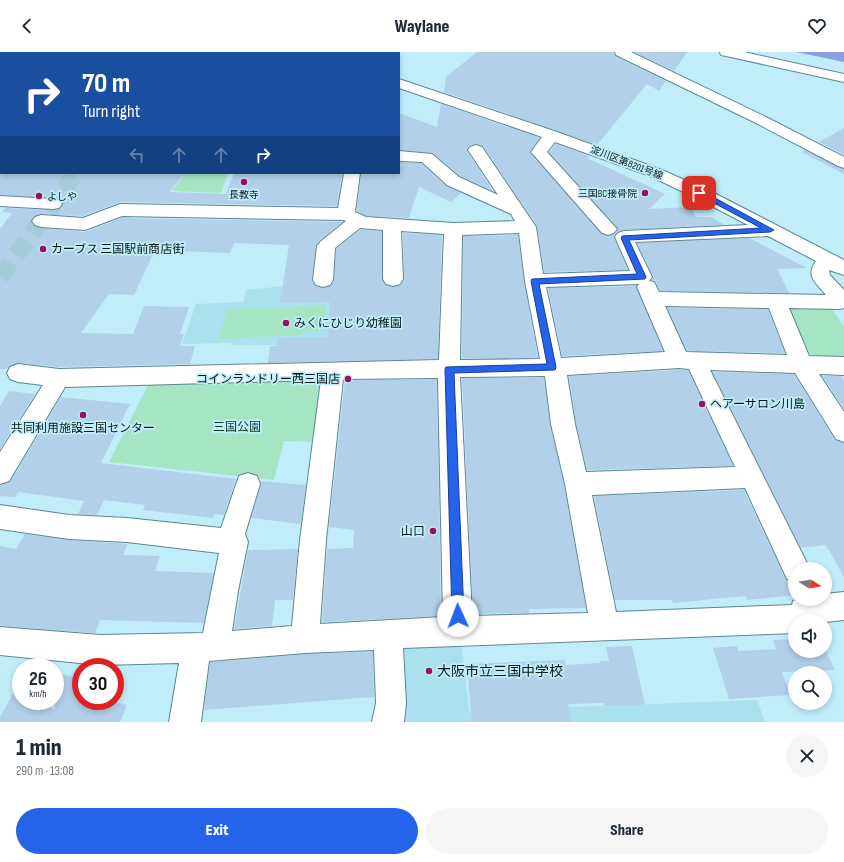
<!DOCTYPE html>
<meta charset="utf-8">
<style>
body{margin:0;font-family:"Sofia Sans Condensed","Noto Sans JP",sans-serif;background:#f6f6f7;color:#1f2937;height:100vh;display:flex;flex-direction:column;font-size:15px;white-space:nowrap}
*{box-sizing:border-box;margin:0}
p{font-size:13px;color:#747a83}
.icon{flex:none;width:22px;height:22px;fill:none;stroke:currentColor;stroke-width:2;stroke-linecap:round;stroke-linejoin:round}
.map{position:relative;height:670px;overflow:hidden}
.drawer{display:flex;flex-direction:column;background:#fff;flex:1}
.drawer>*{flex:none}
.guide{position:absolute;left:0px;top:0px;width:400px;height:122px;box-shadow:0 2px 6px #0003;background:#1a4fa0;color:#fff;overflow:hidden}
.needle{width:26px;rotate:101deg}
.controls{position:absolute;left:788px;top:510px;display:grid;gap:8px}
.controls a{display:grid;place-items:center;width:44px;height:44px;border-radius:50%;background:#fff;box-shadow:0 2px 6px #0003;font-size:20px}
.speed{position:absolute;left:12px;top:606px;display:flex;gap:8px;font-size:20px;font-weight:700;text-align:center}
.speed>*{display:grid;place-content:center;width:52px;height:52px;border-radius:50%;background:#fff;box-shadow:0 2px 6px #0003;line-height:1}
.speed small{font-size:10px;font-weight:400}
.speed .limit{border:6px solid #d22;background:#fff;color:#111}
.pin{position:absolute;display:grid;place-items:center;width:34px;height:34px;color:#fff;margin:-17px;border-radius:8px;box-shadow:0 2px 6px #0006}
.me{position:absolute;width:44px;margin:-22px;rotate:358deg;stroke-linejoin:round;filter:drop-shadow(0 0 3px #0008)}
.turn{display:flex;align-items:center;gap:14px;height:84px;padding:0 16px;font-size:18px}
.turn .icon{width:52px;height:52px;stroke-width:2.5}
.turn b{display:block;font-size:28px;line-height:34px}
.lanes{display:flex;align-items:center;height:38px;padding:0 16px;background:#0003;justify-content:center;gap:20px;direction:ltr}
.lanes .off{opacity:.35}
.round{display:grid;place-items:center;flex:none;width:42px;height:42px;border-radius:21px;background:#f6f6f7}
.summary{display:flex;align-items:center;justify-content:space-between;height:68px;padding:0 16px}
h1{font-size:24px;font-weight:800;line-height:30px}
.cta{display:flex;gap:8px;margin-top:auto;padding:8px 16px}
.cta a{flex:1;height:46px;border-radius:24px;background:#2563eb;color:#fff;font-size:16px;font-weight:800;line-height:46px;text-align:center}
.cta a+a{background:#f6f6f7;color:#1f2937}
header{display:flex;justify-content:space-between;align-items:center;height:52px;padding:0 16px;background:#fff;font-size:18px;font-weight:800}
.map>svg:first-child{display:block}
</style>
<header><svg class="icon" aria-label="back" viewBox="0 0 24 24"><path d="M15 5l-7 7 7 7"/></svg>Waylane<svg class="icon" aria-label="heart" viewBox="0 0 24 24"><path d="M12 20l-8-8c-3-5 5-10 8-4 3-6 11-1 8 4z"/></svg></header>
<div class="map">
<svg width="844" height="670" viewBox="0 0 844 670">
<rect width="100%" height="100%" fill="#c1edfa"/>
<path fill="#abe0ee" d="M384,231L381,311L326,314L327,298L275,299L276,293H231V291L182,292L196,252L243,250L246,238L283,234Z
M461,589L469,659L757,648L765,670H391L392,591Z"/>
<path fill="#a6e5c4" d="M186,121H228L221,141L172,139Z
M327,253L325,267L318,279H303L302,283L219,287L227,257Z
M783,253L831,256L844,274V306L811,304Z
M328,324L320,390L284,389L274,428L109,410L150,329Z"/>
<path fill="#8a9fe3" d="M796,0H844V10Z"/>
<path fill="#b2d0ea" d="M477,0H614L615,4L666,29L659,39L647,32L597,93L444,40L446,25Z
M634,0H687L674,19Z
M441,52L540,86L530,101L602,182L608,184L615,182L618,177L549,100L556,92L589,104L587,106L665,142L649,157L691,155L696,165H711L725,173L624,178L617,180L614,186L628,218L544,220L537,174L483,94L476,92L469,94L467,99L493,139L460,124L433,101L399,98V61L437,75Z
M844,76V103L819,90Z
M805,98L844,117V122L802,100Z
M399,110L421,111L446,134L461,141L451,150L419,135L409,166L366,164L357,159L361,121H399Z
M0,121H185L170,140L226,142L234,121H342L337,154L120,150L83,164L41,162L35,164L30,169L34,174L41,176L85,180L122,166L343,170L319,189L316,194L312,228L315,234L323,236L330,234L334,229L336,197L360,178L382,179V227L386,233L393,235L400,233L404,227L403,181L442,183L438,307L268,311L270,294H277L278,286L328,285L330,250L280,251L289,193L234,191L230,201L155,198L134,243L109,242L81,281L133,282L144,254L189,255L180,282H184L180,294H195L190,312L58,315L18,311L9,314L7,317H0V177L12,161L2,160L6,156L53,158L60,157L64,152L60,147L53,146L0,143Z
M518,183L524,229L538,306H462L463,184Z
M749,186L807,216L777,217L789,241L660,239L655,229L652,228L653,224L637,191Z
M636,234L663,299L562,304L548,236Z
M667,256L768,257L785,301L687,299Z
M679,318H688L733,414L587,418L576,372L569,324Z
M712,320L794,322L835,388L844,391V525L826,493L801,496Z
M822,324H842L844,329V357Z
M462,326H544L550,372L564,432L586,556L529,557V561L473,562Z
M345,328H437L441,564L322,570L327,497L353,496L354,478L329,475Z
M9,339L35,342L0,397V354Z
M61,345L130,352L101,411L236,427L224,463L215,462L213,466L143,458L145,453L104,448L97,463L78,462L84,449L18,440L15,445L0,444V433L10,430Z
M260,429L306,433L301,472L251,466L261,432Z
M744,438L786,528L794,531L795,543L747,548L745,544L673,551L672,548H615L594,444Z
M25,482L69,488L128,492L123,503L160,504L155,519L214,521L204,571L100,568L95,581L0,574V494L16,497Z
M298,497L293,548H275L272,574L234,577L248,498Z
M795,587V599H825V597L835,618L782,620L791,643L729,647L713,596L737,594L738,599L776,597L773,588Z
M632,594L645,653L604,654V651L568,652L571,670H472L467,612L565,608L566,613L601,611L600,609H609L606,595Z
M373,600L374,645L204,658L210,610L305,602Z
M62,622L81,627V649H108L127,653L120,670H0V665L15,638L21,641V649H38L55,658V626H59Z"/>
<g fill="none" stroke-linecap="round" stroke-linejoin="round">
<path stroke="#a5cdd9" stroke-width="18" stroke-dasharray="18 9" stroke-linecap="butt" d="M0,225L76,121"/>
<g stroke="#5c8691" stroke-width="2">
<path id="minor" d="M246,0H258V1H246Z
M269,0H288V1H269Z
M313,0H328V1H313Z
M615,0H631L764,64L844,105V116L838,114L754,70L616,3Z
M720,0H744L844,22V30L726,4L721,3Z
M0,19H1L0,28Z
M399,27L557,80L662,118L716,142L844,208V223L829,218L830,223L844,238V256L839,257L789,256L809,304L844,305V323L819,322L844,360V390L836,387L795,321L710,318L810,517H795V530L787,527L745,436L592,443L616,560L792,553L793,549L798,547H825V542L844,540V568L825,570V569H795V581L403,596L406,651L404,670H372L376,651L374,598L305,601L209,609L201,670H169L179,611L100,613L0,603V575L100,583L203,581L219,501L127,490L69,487L0,477V453L69,463L127,466L221,476L239,424L248,421L257,424L260,432L245,482L248,490L238,539L232,579L292,574L300,488L321,328L65,335L9,429L0,432V400L43,333L18,330L10,327L7,321L10,315L18,312L59,317L439,308L444,182L401,179L403,227L400,232L393,234L386,232L383,227V178L360,176L335,196L333,228L330,233L323,235L316,233L313,228L317,194L320,190L346,169L343,168L122,164L85,178L41,175L35,173L32,169L35,165L41,163L83,166L120,152L338,156L344,121H360L355,160L366,165L453,171L515,169L511,162L447,133L422,110L399,109V99L432,102L459,125L498,143L468,98L470,95L476,93L482,95L536,175L543,222L630,219L615,185L618,181L624,179L748,173L704,150L650,124L555,90L547,100L617,177L614,181L608,183L602,181L531,100L542,85L399,36ZM519,181L525,229L540,307L460,308L462,183ZM768,184L816,209C805,224 816,231 826,243L659,240L654,230L649,229L652,225L635,190ZM639,232L637,235L665,300L561,306L546,235ZM665,254L769,256L787,303L686,300ZM679,316L689,317L735,415L586,420L575,372L567,323ZM545,324L551,372L565,432L588,561L472,564L460,325ZM438,326L443,565L320,572L326,488L343,327Z
M1,79V89L0,90V80Z
M0,144L53,147L59,148L62,152L59,156L53,157L0,154Z"/>
</g>
<use href="#minor" fill="#fff" fill-rule="evenodd"/>
</g>
<path fill="#2563eb" stroke="#184099" d="M697,139H702L774,178L770,180L629,188L646,225L645,227L539,232L556,315L555,318L454,321L464,564L462,568L458,569L454,568L452,564L445,317L446,315L547,312L531,229L532,227L637,222L621,186L622,184L761,176L697,142Z"/>
<g fill="#9b0f5f" stroke="#c1edfa" stroke-width="1.5">
<circle cx="244" cy="130" r="4"/>
<circle cx="645" cy="141" r="4"/>
<circle cx="39" cy="144" r="4"/>
<circle cx="43" cy="197" r="4"/>
<circle cx="286" cy="271" r="4"/>
<circle cx="348" cy="327" r="4"/>
<circle cx="702" cy="352" r="4"/>
<circle cx="83" cy="363" r="4"/>
<circle cx="433" cy="479" r="4"/>
<circle cx="429" cy="619" r="4"/>
</g>
<g text-anchor="middle" stroke-width="3.5" stroke-linejoin="round" paint-order="stroke">
<g font-size="10" fill="#08191d" stroke="#c1edfa">
<text transform="translate(627 110) rotate(21)" y="4">淀川区第8201号線</text>
</g>
<g font-size="10" fill="#08191d" stroke="#c1edfa" text-anchor="end">
<text x="637" y="145">三国BC接骨院</text>
<text x="244" y="146" text-anchor="middle">長教寺</text>
<text x="47" y="148" text-anchor="start">よしや</text>
</g>
<g font-size="12" fill="#08191d" stroke="#c1edfa" text-anchor="start">
<text x="51" y="201">カーブス 三国駅前商店街</text>
<text x="294" y="275">みくにひじり幼稚園</text>
<text x="340" y="331" text-anchor="end">コインランドリー西三国店</text>
<text x="710" y="356">ヘアーサロン川島</text>
<text x="83" y="380" text-anchor="middle">共同利用施設三国センター</text>
<text x="425" y="483" text-anchor="end">山口</text>
</g>
<g font-size="12" fill="#133928" stroke="#c1edfa">
<text x="237" y="379">三国公園</text>
</g>
<g font-size="14" fill="#08191d" stroke="#c1edfa" text-anchor="start">
<text x="437" y="624">大阪市立三国中学校</text>
</g>
</g>
</svg>
<div class="controls">
<a><svg class="needle" viewBox="-14 -14 28 28"><path d="M0-13l5 13h-10z" fill="#e53935"/><path d="M0 13l5-13h-10z" fill="#747a83"/></svg></a>
<a><svg class="icon" aria-label="sound" viewBox="0 0 24 24"><path d="M4 9h4l5-4v14l-5-4H4zM17 9q2 3 0 6"/></svg></a>
<a><svg class="icon" aria-label="search" viewBox="0 0 24 24"><circle cx="10" cy="10" r="6"/><path d="M15 15l6 6"/></svg></a>
</div>
<div class="speed"><div>26<small>km/h</small></div><div class="limit">30</div></div>
<div class="pin" style="left:699px;top:141px;background:#d93025"><svg class="icon" aria-label="arrive" viewBox="0 0 24 24"><path d="M6 21V4h12l-3 4 3 4H6"/></svg></div>
<svg class="me" style="left:458px;top:564px" viewBox="-20 -20 40 40"><circle r="19" fill="#fff"/><path d="M0-13L10 11 0 6-10 11z" fill="#2563eb"/></svg>
<div class="guide">
<div class="turn"><svg class="icon" aria-label="right" viewBox="0 0 24 24"><path d="M7 20v-9h11M14 6l5 5-5 5"/></svg><div><b>70 m</b>Turn right</div></div>
<div class="lanes"><svg class="icon off" aria-label="left" viewBox="0 0 24 24"><path d="M17 20v-9H6M10 6l-5 5 5 5"/></svg><svg class="icon off" aria-label="ahead" viewBox="0 0 24 24"><path d="M12 20V5M6 11l6-6 6 6"/></svg><svg class="icon off" aria-label="ahead" viewBox="0 0 24 24"><path d="M12 20V5M6 11l6-6 6 6"/></svg><svg class="icon" aria-label="right" viewBox="0 0 24 24"><path d="M7 20v-9h11M14 6l5 5-5 5"/></svg></div>
</div>
</div>
<section class="drawer">
<div class="summary"><div><h1>1 min</h1><p>290 m · 13:08</p></div><a class="round"><svg class="icon" aria-label="close" viewBox="0 0 24 24"><path d="M6 6l12 12M18 6L6 18"/></svg></a></div>
<div class="cta"><a>Exit</a><a>Share</a></div>
</section>
